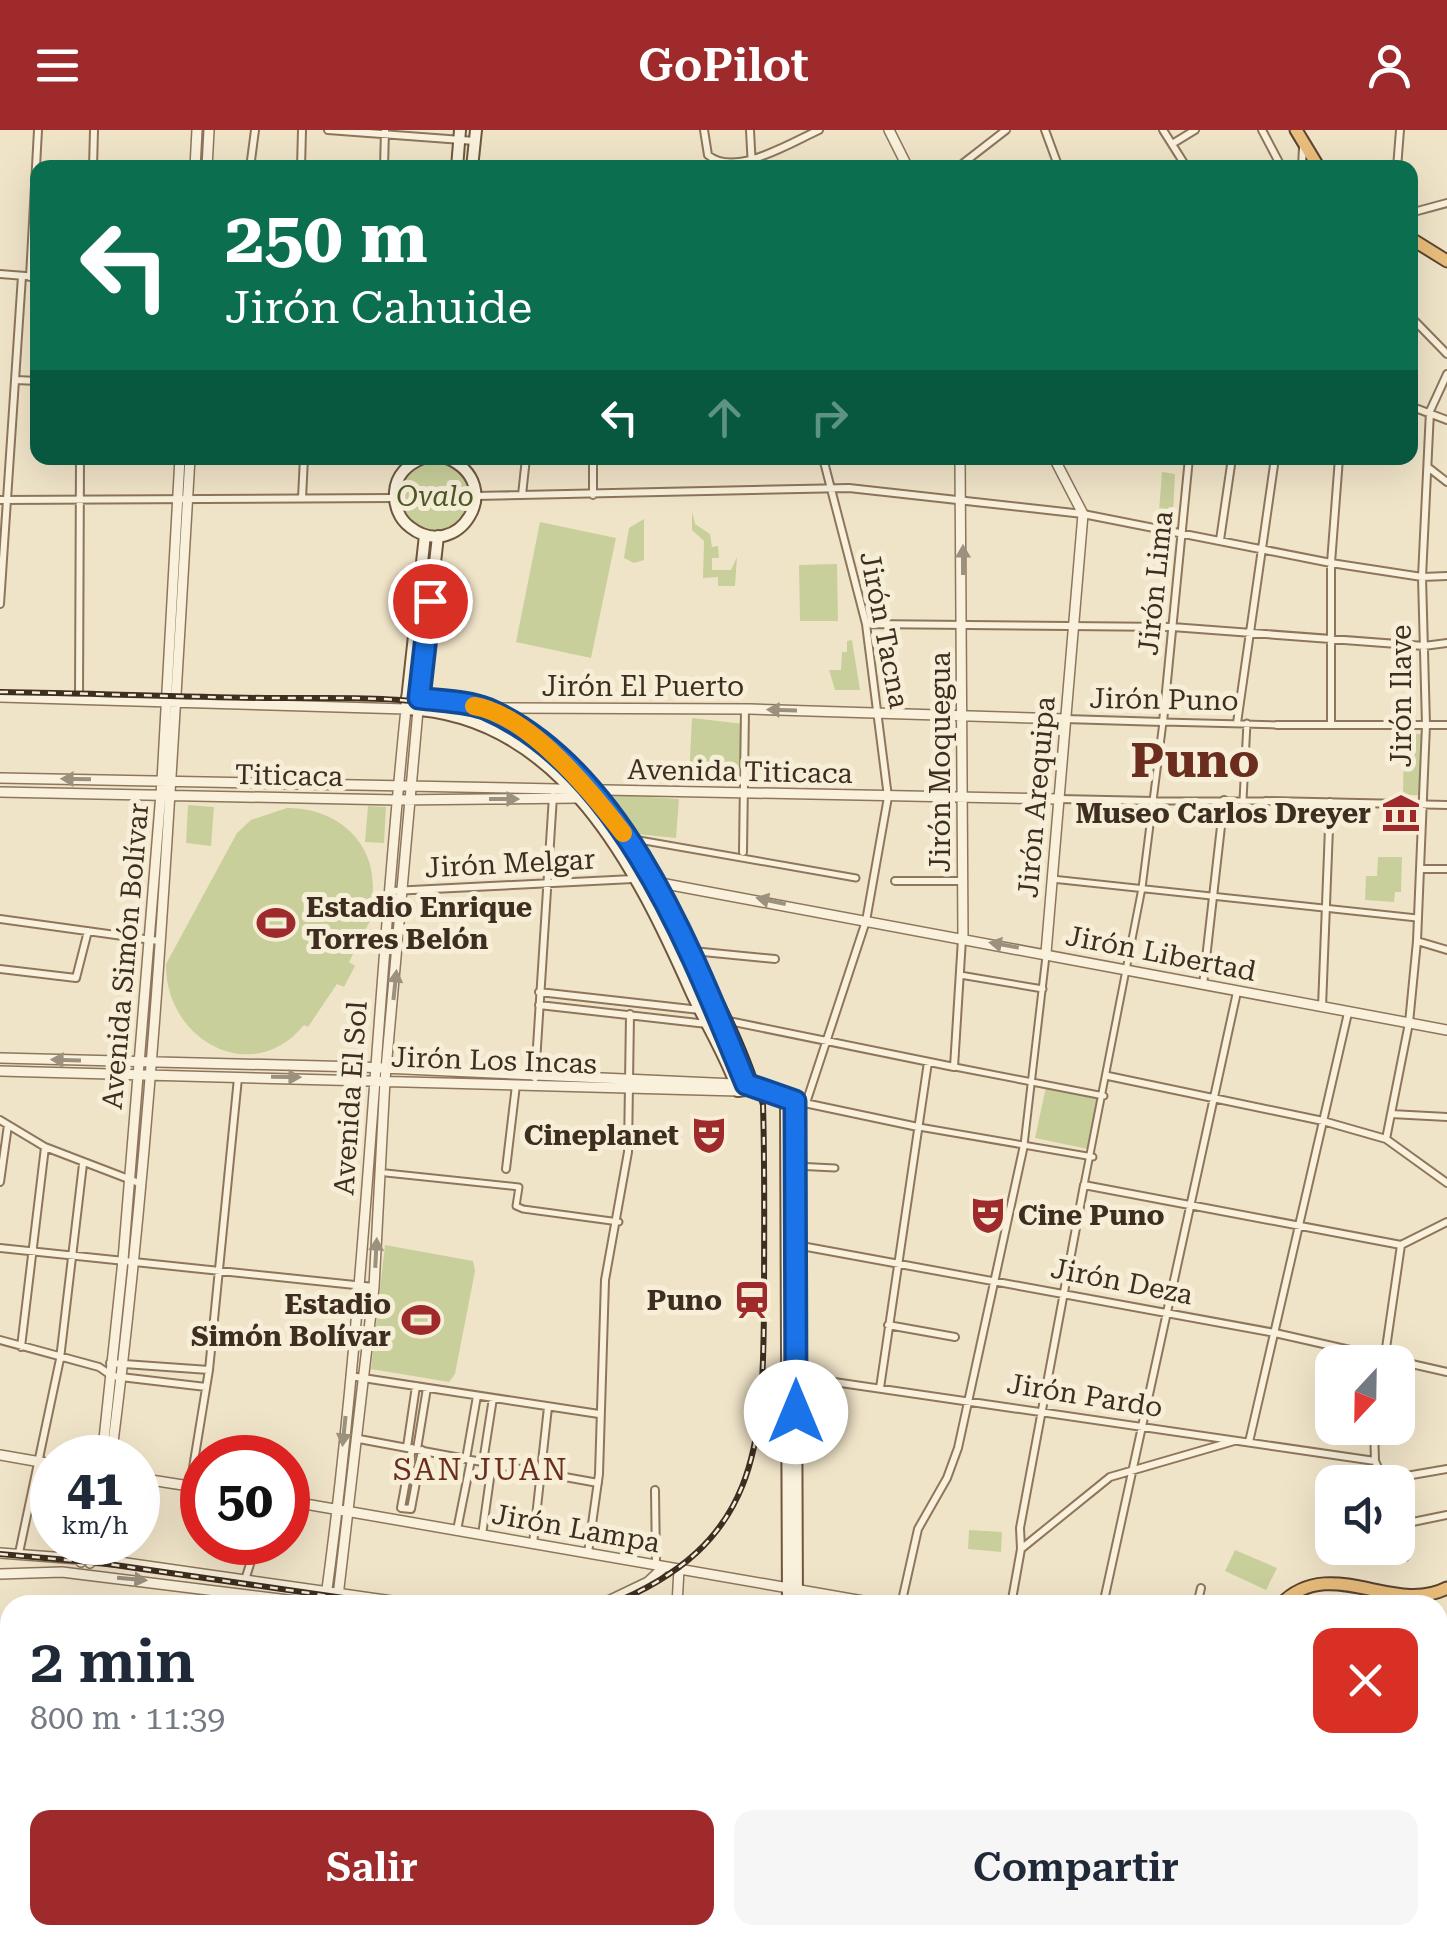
<!DOCTYPE html>
<html lang="es">
<meta charset="utf-8">
<style>
body{margin:0;font-family:"Roboto Serif",serif;background:#f6f6f7;color:#1f2937;height:100vh;display:flex;flex-direction:column;font-size:38px;white-space:nowrap}
*{box-sizing:border-box;margin:0}
p{font-size:32px;color:#747a83}
.icon{flex:none;width:55px;height:55px;fill:none;stroke:currentColor;stroke-width:2;stroke-linecap:round;stroke-linejoin:round}
.map{position:relative;flex:1;overflow:hidden}
.panel{position:absolute;left:0px;top:1465px;width:1448px;height:350px;display:flex;flex-direction:column;background:#fff;border-radius:30px 30px 0 0;box-shadow:0 10px 40px #0002}
.panel>*{flex:none}
.banner{position:absolute;left:30px;top:30px;width:1388px;height:305px;border-radius:20px;box-shadow:0 10px 40px #0002;background:#0b6e4f;color:#fff;overflow:hidden}
.needle{width:65px;rotate:202deg}
.tools{position:absolute;left:1315px;top:1215px;display:grid;gap:20px}
.tools a{display:grid;place-items:center;width:100px;height:100px;border-radius:20px;background:#fff;box-shadow:0 10px 40px #0002;font-size:50px}
.speed{position:absolute;left:30px;top:1305px;display:flex;gap:20px;font-size:50px;font-weight:700;text-align:center}
.speed>*{display:grid;place-content:center;width:130px;height:130px;border-radius:50%;background:#fff;box-shadow:0 10px 40px #0002;line-height:1}
.speed small{font-size:25px;font-weight:400}
.speed .limit{border:15px solid #d22;background:#fff;color:#111}
.pin{position:absolute;display:grid;place-items:center;width:85px;height:85px;color:#fff;margin:-42px;border:5px solid #fff;border-radius:50%;box-shadow:0 2px 10px #0007}
.me{position:absolute;width:110px;margin:-55px;rotate:0deg;stroke-linejoin:round;filter:drop-shadow(0 0 8px #0008)}
.turn{display:flex;align-items:center;gap:35px;height:210px;padding:0 30px;font-size:45px}
.turn .icon{width:130px;height:130px;stroke-width:2.5}
.turn b{display:block;font-size:70px;line-height:85px}
.lanes{display:flex;align-items:center;height:95px;padding:0 30px;background:#0003;justify-content:center;gap:50px;direction:ltr}
.lanes .off{opacity:.35}
.round{display:grid;place-items:center;flex:none;width:105px;height:105px;border-radius:20px;background:#f6f6f7}
.summary{display:flex;align-items:center;justify-content:space-between;height:170px;padding:0 30px}
h1{font-size:60px;font-weight:600;line-height:75px}
.cta{display:flex;gap:20px;margin-top:auto;padding:20px 30px}
.cta a{flex:1;height:115px;border-radius:20px;background:#9e2a2b;color:#fff;font-size:40px;font-weight:600;line-height:115px;text-align:center}
.cta a+a{background:#f6f6f7;color:#1f2937}
header{display:flex;justify-content:space-between;align-items:center;height:130px;padding:0 30px;background:#9e2a2b;color:#fff;font-size:45px;font-weight:600}
.map>svg:first-child{display:block}
</style>
<header><svg class="icon" aria-label="menu" viewBox="0 0 24 24"><path d="M4 6h16M4 12h16M4 18h16"/></svg>GoPilot<svg class="icon" aria-label="person" viewBox="0 0 24 24"><circle cx="12" cy="8" r="4"/><path d="M4 21q1-7 8-7t8 7"/></svg></header>
<div class="map">
<svg width="1447" height="1815" viewBox="0 0 1447 1815">
<rect width="100%" height="100%" fill="#f0e4c8"/>
<path fill="#c9cf9b" d="M399 366a36 36 0 1 1 72 0a36 36 0 1 1-72 0Z
M1162,342L1175,344L1173,385L1159,382Z
M692,381L695,394L710,404L712,417L718,416L719,428H712V440H731L737,427L735,456H718V447L703,448L704,411L692,400Z
M644,389V430L634,433L624,428L629,398Z
M540,392L616,408L591,528L516,512Z
M837,434L838,491H800L799,435Z
M852,510L860,560H835L829,540H841L842,522H847V511Z
M692,588L744,594V650H689Z
M1404,604H1422L1421,665H1403Z
M593,663L679,669L676,708L627,703Z
M188,675L214,677L211,716L186,713Z
M368,676L386,677L384,713L365,712Z
M287,678C346,678 386,724 369,782L373,785L349,832L355,836L344,857L337,854L308,897L304,895C253,958 165,911 166,834L237,703L251,690Z
M1378,727H1402L1401,762H1395L1394,772L1365,770L1366,746H1377Z
M1046,957L1099,969L1088,1019L1035,1008Z
M385,1115L473,1131L475,1141L455,1244L449,1252L371,1239Z
M969,1400L1002,1402L1001,1422L968,1419Z
M1235,1420L1277,1438L1266,1460L1225,1441Z"/>
<g fill="none" stroke-linecap="round" stroke-linejoin="round">
<g stroke="#8d765c" stroke-width="9">
<path id="pedestrian" d="M1243,670L1247,593
M1154,671H1266
M639,710L856,748
M1052,749L1417,788
M960,845L1043,859
M955,937L1104,966
M919,997L1093,1027
M1024,1015L1046,826
M795,1036L835,1038
M386,1043L519,1057L516,1076L523,1079L619,1092
M1084,1055L1142,758L1163,592L1277,595
M119,1432L123,1412"/>
</g>
<g stroke="#8d765c" stroke-width="10">
<path id="minor" d="M328,0L475,11
M704,0L708,25C735,48 792,12 819,0
M750,0L752,38
M1045,0L1059,38
M1163,0L1187,38
M1262,0L1282,38
M1172,14L1195,0
M93,38L94,0
M250,38L255,0
M301,38L302,0
M384,38L385,0
M957,38L1006,0
M1302,38L1303,17
M1397,38L1400,0
M1410,83L1447,73
M0,144L38,147
M30,147L38,0
M1410,186L1447,224
M16,250L38,251
M1410,276L1447,290
M593,328V365
M1429,338L1447,352
M522,365L526,328
M476,366L849,358L1083,384L1331,433L1422,447L1447,446
M302,368L304,328
M0,370L394,368
M1220,410L1232,328
M0,474L22,146
M866,494L1172,497L1424,516L1447,513
M79,569L80,328
M1065,589L1163,592L1189,328
M1237,593L1275,328
M1331,594V433L1339,328
M1277,595H1447
M1059,669L1154,671
M1266,671L1447,675
M743,722L745,579
M1420,739H1447
M895,751H963
M392,761L633,749
M0,789L159,811
M1417,811L1447,820
M672,819L775,829
M0,839L76,848L88,801
M1203,855L1224,670
M539,862L700,880L719,889L954,937L962,809
M539,875L707,894L719,889
M1322,877L1330,672
M1108,946L1323,991L1386,1009L1447,1053
M535,948L553,666
M795,971L918,997
M806,973L866,791L888,667L866,494L823,328
M1391,984L1447,987
M0,990L45,1017L139,1053
M1386,1009L1409,893L1417,811L1426,595L1422,447L1430,281L1447,244
M506,1039L516,955
M0,1052L8,995
M796,1115L1275,1203L1447,1242
M1401,1115L1447,1092
M0,1118L374,1157
M888,1195L955,1207
M0,1210L99,1237L112,1246L206,1257
M21,1217L45,1017
M1384,1232L1401,1115
M110,1233L209,1240
M350,1246L599,1284
M793,1246L1375,1331
M880,1258L928,932
M1374,1298L1375,1331L1384,1351
M359,1309L466,1329
M1249,1312L1348,883
M407,1317L416,1256
M412,1318L401,1378L411,1379L422,1320
M417,1319L427,1258
M471,1330L598,1353
M483,1332L493,1268
M1383,1350L1447,1339
M190,1356L209,1240L238,948
M655,1360L656,1434
M1398,1394L1405,1427
M1398,1395L1447,1385
M457,1400L471,1330L466,1329L477,1266
M482,1405L492,1334
M533,1414L548,1277
M1021,1419L1110,1347L1234,1311
M19,1423L60,1229L83,1034
M588,1423L599,1344L605,1150L628,1022L630,884
M245,1450L257,1412
M901,1475L918,1399L947,1348L958,1318L1024,1015
M1011,1475L1021,1419L1020,1398L1084,1055L1401,1115
M1103,1475L1237,862
M1197,1475L1201,1458
M1438,1523L1447,1517
M0,1546L10,1545
M1438,1572L1442,1588
M528,1805L529,1815
M668,1805L671,1815
M120,1815V1805
M425,1815H426
M897,1815L901,1805
M937,1815L943,1805
M1008,1815L1019,1805
M1146,1815L1157,1805"/>
</g>
<g stroke="#8d765c" stroke-width="12">
<path id="tertiary" d="M889,0L908,38
M195,38L197,0
M207,38L209,0
M960,328L963,808
M0,567L406,579C375,877 366,1178 325,1474
M485,578L750,579L1065,589
M0,648L1059,669
M0,662L397,670L580,668
M639,749L1447,900
M1046,823L1083,384L1054,328
M0,928L361,937L735,954
M0,941L738,961
M0,1325L52,1334
M102,1328L123,1130L162,651L180,328
M111,1328C154,996 170,661 190,328
M138,1348L202,1358
M288,1371L886,1475
M0,1423L119,1432L420,1475
M81,1432L85,1412
M90,1433L94,1412
M0,1444L62,1442L329,1475
M337,1475L374,1157L385,950L418,580
M600,1475L648,1452L664,1437
M677,1475L679,1439
M0,1611L10,1607
M0,1681L10,1733
M12,1805V1815
M608,1805L612,1815"/>
</g>
<g stroke="#6f573f" stroke-width="14">
<path id="secondary" d="M457,38L460,0
M472,38L476,0
M423,328C408,334 396,345 395,362C394,375 399,389 410,397C457,434 509,355 447,328
M425,405L406,579C562,585 637,740 692,864C707,896 727,928 738,961L753,959
M407,567C431,569 459,571 483,578C596,612 715,849 746,956
M419,574L438,406
M746,954L795,971L797,1475
M786,969L788,1475
M789,1805V1815
M796,1815V1805"/>
</g>
<g stroke="#5b4430" stroke-width="15">
<path id="trunk" d="M1296,0L1319,38
M1410,108L1447,131
M1280,1475C1330,1423 1393,1486 1447,1458
M1085,1815L1095,1805"/>
</g>
<use href="#pedestrian" stroke="#faf1dc" stroke-width="5"/>
<use href="#minor" stroke="#faf1dc" stroke-width="6"/>
<use href="#tertiary" stroke="#faf1dc" stroke-width="9"/>
<use href="#secondary" stroke="#faf1dc" stroke-width="10"/>
<use href="#trunk" stroke="#eabe7c" stroke-width="11"/>
<g stroke="#3d2e20" stroke-width="6">
<path id="rail" d="M0,562C88,563 176,567 265,568C337,569 413,563 482,585C596,621 733,865 763,975C765,1042 764,1108 764,1175C763,1317 759,1415 609,1475
M0,1424L101,1433L392,1475"/>
</g>
<use href="#rail" stroke="#f7eed8" stroke-width="2.5" stroke-dasharray="8" stroke-linecap="butt"/>
</g>
<defs><path id="oneway-solid" d="M-6-.8H1V-3.2L6.5 0L1 3.2V.8H-6Z" transform="scale(2.5)"/></defs>
<g fill="#9c907e">
<use href="#oneway-solid" transform="translate(963 430) rotate(-90)"/>
<use href="#oneway-solid" transform="translate(782 580) rotate(-178)"/>
<use href="#oneway-solid" transform="translate(76 649) rotate(-179)"/>
<use href="#oneway-solid" transform="translate(504 669)"/>
<use href="#oneway-solid" transform="translate(771 771) rotate(-168)"/>
<use href="#oneway-solid" transform="translate(1004 815) rotate(-170)"/>
<use href="#oneway-solid" transform="translate(395 855) rotate(-84)"/>
<use href="#oneway-solid" transform="translate(66 930) rotate(-178)"/>
<use href="#oneway-solid" transform="translate(286 947) rotate(1)"/>
<use href="#oneway-solid" transform="translate(376 1123) rotate(-87)"/>
<use href="#oneway-solid" transform="translate(344 1301) rotate(96)"/>
<use href="#oneway-solid" transform="translate(132 1449) rotate(5)"/>
</g>
<g fill="none" stroke-linecap="round" stroke-linejoin="round">
<g stroke="#114b97" stroke-width="25">
<path id="route" d="M430,471L419,568C440,571 467,571 487,579C624,639 693,826 746,954L795,971L796,1282"/>
</g>
<use href="#route" stroke="#1a73e8" stroke-width="18"/>
<path stroke="#f59e0b" stroke-width="18" d="M474,576C529,585 590,660 623,703"/>
</g>
<defs>
<g id="museum-bare" transform="scale(3)"><path d="M0-6L6-3V-2H-6V-3ZM-5-1h2V3h-2ZM-1-1h2V3h-2ZM3-1h2V3H3ZM-6 4H6V6H-6Z" fill="#9e2a2b" stroke="#f7eed8" stroke-width="2.5" paint-order="stroke"/></g>
<g id="stadium-bare" transform="scale(3)"><path d="M0-5a6.5 5 0 1 0 0 10a6.5 5 0 1 0 0-10ZM-3.5-1.8h7v3.6h-7Z" fill="#9e2a2b" stroke="#f7eed8" stroke-width="2.5" paint-order="stroke"/></g>
<g id="theatre-bare" transform="scale(3)"><path d="M-5-5.5Q0-4 5-5.5V0Q5 5 0 6Q-5 5-5 0ZM-3.3-2.5H-1v1.5H-3.3ZM1-2.5H3.3v1.5H1ZM-2.8 1Q0 5.5 2.8 1Z" fill="#9e2a2b" stroke="#f7eed8" stroke-width="2.5" paint-order="stroke"/></g>
<g id="station-bare" transform="scale(3)"><path d="M-3-6H3Q5-6 5-4V2Q5 4 3 4L4.5 6H3L1.5 4h-3L-3 6H-4.5L-3 4Q-5 4-5 2V-4Q-5-6-3-6ZM-3.5-4v3h7v-3ZM-3.5 1v1.5H-2V1ZM2 1v1.5H3.5V1Z" fill="#9e2a2b" stroke="#f7eed8" stroke-width="2.5" paint-order="stroke"/></g>
</defs>
<g fill-rule="evenodd">
<use href="#museum-bare" x="1401" y="683"/>
<use href="#stadium-bare" x="276" y="793"/>
<use href="#theatre-bare" x="709" y="1005"/>
<use href="#theatre-bare" x="988" y="1085"/>
<use href="#station-bare" x="752" y="1170"/>
<use href="#stadium-bare" x="421" y="1190"/>
</g>
<g text-anchor="middle" stroke-width="10" stroke-linejoin="round" paint-order="stroke">
<g font-size="28" font-style="italic" fill="#4d5a26" stroke="#f7eed8">
<text x="435" y="376">Ovalo</text>
</g>
<g font-size="28" fill="#3d2e20" stroke="#f7eed8">
<text transform="translate(1155 453) rotate(-84)" y="10">Jirón Lima</text>
<text transform="translate(885 500) rotate(79)" y="10">Jirón Tacna</text>
<text x="643" y="566">Jirón El Puerto</text>
<text transform="translate(1401 566) rotate(-90)" y="10">Jirón Ilave</text>
<text transform="translate(1164 569) rotate(1)" y="10">Jirón Puno</text>
<text transform="translate(940 632) rotate(-90)" y="10">Jirón Moquegua</text>
<text transform="translate(740 641) rotate(1)" y="10">Avenida Titicaca</text>
<text transform="translate(289 645) rotate(1)" y="10">Titicaca</text>
<text transform="translate(1036 667) rotate(-85)" y="10">Jirón Arequipa</text>
<text transform="translate(510 733) rotate(-3)" y="10">Jirón Melgar</text>
<text transform="translate(1161 823) rotate(11)" y="10">Jirón Libertad</text>
<text transform="translate(125 826) rotate(-85)" y="10">Avenida Simón Bolívar</text>
<text transform="translate(494 930) rotate(2)" y="10">Jirón Los Incas</text>
<text transform="translate(350 968) rotate(-86)" y="10">Avenida El Sol</text>
<text transform="translate(1122 1151) rotate(11)" y="10">Jirón Deza</text>
<text transform="translate(1085 1265) rotate(9)" y="10">Jirón Pardo</text>
<text transform="translate(576 1398) rotate(10)" y="10">Jirón Lampa</text>
</g>
<g font-size="28" font-weight="bold" fill="#3d2e20" stroke="#f7eed8" text-anchor="end">
<text x="1371" y="693">Museo Carlos Dreyer</text>
<text x="306" y="787" text-anchor="start">Estadio Enrique<tspan x="306" dy="32">Torres Belón</tspan></text>
<text x="679" y="1015">Cineplanet</text>
<text x="1018" y="1095" text-anchor="start">Cine Puno</text>
<text x="722" y="1180">Puno</text>
<text x="391" y="1184">Estadio<tspan x="391" dy="32">Simón Bolívar</tspan></text>
</g>
<g font-size="30" letter-spacing="2.5" fill="#6b2e1e" stroke="#f7eed8">
<text x="481" y="1350">SAN JUAN</text>
</g>
<g font-size="48" font-weight="bold" fill="#6b2e1e" stroke="#f7eed8">
<text x="1195" y="647">Puno</text>
</g>
</g>
</svg>
<div class="tools">
<a><svg class="needle" viewBox="-14 -14 28 28"><path d="M0-13l5 13h-10z" fill="#e53935"/><path d="M0 13l5-13h-10z" fill="#747a83"/></svg></a>
<a><svg class="icon" aria-label="sound" viewBox="0 0 24 24"><path d="M4 9h4l5-4v14l-5-4H4zM17 9q2 3 0 6"/></svg></a>
</div>
<div class="speed"><div>41<small>km/h</small></div><div class="limit">50</div></div>
<div class="pin" style="left:430px;top:471px;background:#d93025"><svg class="icon" aria-label="arrive" viewBox="0 0 24 24"><path d="M6 21V4h12l-3 4 3 4H6"/></svg></div>
<svg class="me" style="left:796px;top:1282px" viewBox="-20 -20 40 40"><circle r="19" fill="#fff"/><path d="M0-13L10 11 0 6-10 11z" fill="#1a73e8"/></svg>
<div class="banner">
<div class="turn"><svg class="icon" aria-label="left" viewBox="0 0 24 24"><path d="M17 20v-9H6M10 6l-5 5 5 5"/></svg><div><b>250 m</b>Jirón Cahuide</div></div>
<div class="lanes"><svg class="icon" aria-label="left" viewBox="0 0 24 24"><path d="M17 20v-9H6M10 6l-5 5 5 5"/></svg><svg class="icon off" aria-label="ahead" viewBox="0 0 24 24"><path d="M12 20V5M6 11l6-6 6 6"/></svg><svg class="icon off" aria-label="right" viewBox="0 0 24 24"><path d="M7 20v-9h11M14 6l5 5-5 5"/></svg></div>
</div>
<section class="panel">
<div class="summary"><div><h1>2 min</h1><p>800 m · 11:39</p></div><a class="round" style="background:#d93025;color:#fff"><svg class="icon" aria-label="close" viewBox="0 0 24 24"><path d="M6 6l12 12M18 6L6 18"/></svg></a></div>
<div class="cta"><a>Salir</a><a>Compartir</a></div>
</section>
</div>
